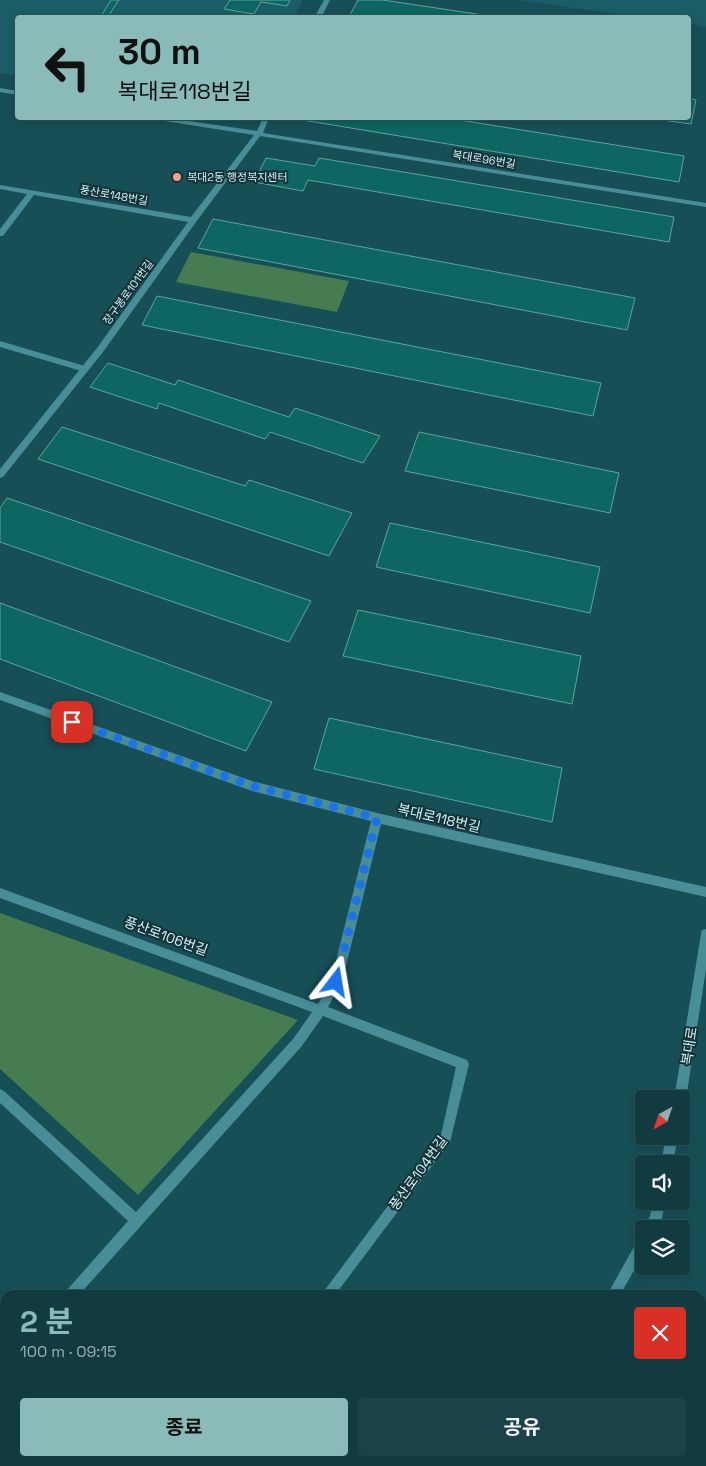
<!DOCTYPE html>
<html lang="ko">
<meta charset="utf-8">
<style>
body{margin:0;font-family:"Space Grotesk","Noto Sans KR",sans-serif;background:#1a4248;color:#f1f3f6;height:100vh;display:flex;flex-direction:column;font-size:19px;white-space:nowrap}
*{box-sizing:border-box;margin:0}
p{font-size:16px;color:#9cadb1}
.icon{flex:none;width:28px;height:28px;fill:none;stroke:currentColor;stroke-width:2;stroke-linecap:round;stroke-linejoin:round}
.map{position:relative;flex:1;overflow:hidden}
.panel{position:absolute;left:0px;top:1290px;width:706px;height:176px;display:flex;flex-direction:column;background:#113b41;border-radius:15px 15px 0 0;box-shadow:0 2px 8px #0003,0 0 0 1px #30555a}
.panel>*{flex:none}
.guide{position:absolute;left:15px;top:15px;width:676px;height:105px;border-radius:5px;box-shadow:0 2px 8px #0003,0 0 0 1px #30555a;background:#8bbbb9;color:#111;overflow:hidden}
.needle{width:32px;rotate:220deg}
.fabs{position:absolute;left:635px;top:1090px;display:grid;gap:10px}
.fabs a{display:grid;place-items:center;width:55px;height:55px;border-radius:5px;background:#113b41;box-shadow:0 2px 8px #0003,0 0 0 1px #30555a;font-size:25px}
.pin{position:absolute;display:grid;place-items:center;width:42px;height:42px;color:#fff;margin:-21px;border-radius:10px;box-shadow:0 2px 8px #0006}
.me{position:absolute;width:55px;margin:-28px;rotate:14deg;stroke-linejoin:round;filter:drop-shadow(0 0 4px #0008)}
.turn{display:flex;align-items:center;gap:18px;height:105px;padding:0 20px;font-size:22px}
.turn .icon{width:65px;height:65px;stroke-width:2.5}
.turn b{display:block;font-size:35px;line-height:42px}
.round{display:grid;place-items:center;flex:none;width:52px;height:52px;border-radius:5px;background:#1a4248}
.head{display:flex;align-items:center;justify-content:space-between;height:85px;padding:0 20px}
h1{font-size:30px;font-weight:700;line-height:38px;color:#8bbbb9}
.action{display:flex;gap:10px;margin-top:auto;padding:10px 20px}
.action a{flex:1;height:58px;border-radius:5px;background:#8bbbb9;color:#111;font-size:20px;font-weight:700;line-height:58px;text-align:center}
.action a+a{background:#1a4248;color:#f1f3f6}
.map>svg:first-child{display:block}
</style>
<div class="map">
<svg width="706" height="1466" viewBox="0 0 706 1466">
<rect width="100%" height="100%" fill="#174f57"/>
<path fill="#1a5d67" d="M0,0H303L294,17L18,18L17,76L0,73Z
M516,0H706V27L689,24V18L641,17Z"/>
<path fill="#477c50" d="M191,252L349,281L337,312L176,282Z
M0,913L298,1020L138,1195L0,1069Z"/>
<path fill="#0d6661" stroke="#5da59f" d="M111,0H119L107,18H100Z
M230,0H290L287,6L261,2L254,14L224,9Z
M358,0H383L503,18H363L350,15Z
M689,98L696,100L691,124L648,118H689Z
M290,118H447L684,156L679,182Z
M266,158L315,166L319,158L674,217L669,242L308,180L303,191L254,182Z
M213,219L635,298L627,330L198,248Z
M157,296L601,383L593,416L142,325Z
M108,363L175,385L178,380L289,417L295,408L380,436L363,463L270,432L265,439L159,403L157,409L90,387Z
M62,427L245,486L249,480L352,513L329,556L38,459Z
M419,432L619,473L610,513L405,471Z
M7,498L311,601L289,642L0,542V508Z
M390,523L600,567L590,613L376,567Z
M0,603L272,702L246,751L0,659Z
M358,610L581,656L572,704L343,656Z
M329,718L562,768L552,822L314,769Z"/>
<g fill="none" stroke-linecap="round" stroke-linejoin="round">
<path fill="#498d97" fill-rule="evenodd" d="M0,341L88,367L89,369L85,372L0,347Z"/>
<path fill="#498d97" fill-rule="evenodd" d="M324,0H330L321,18H314Z
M0,88L18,91V95L0,92Z
M154,118H168L257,131L263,118H269L263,133L706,203V207L260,136L196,222L103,352L3,477L0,478V469L97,348L188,222L34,195L3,236H0V229L27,194L0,189V185L191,217L254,135L158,120Z
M0,692L252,781L377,813L706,887V897L381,824L342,982L328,1007L467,1060L469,1064L450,1142L335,1295H321L441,1135L456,1067L323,1016L301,1047L79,1295H64L66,1291L128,1221L0,1103V1089L4,1091L136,1212L293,1039L312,1012L0,898V888L318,1004L331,981L371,821L252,791L0,700Z
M5,1361V1377L0,1380V1364Z
M193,1461H208L206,1466H191Z"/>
<path fill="#498d97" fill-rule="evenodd" d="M706,929V969L686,1099L684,1103L681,1104V1099H674L701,934L702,930Z
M666,1136H678L673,1164H661Z
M653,1201H665L662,1218L657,1229H644L650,1216Z
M644,1234V1253L620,1295H607L640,1236Z
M500,1461H515L513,1466H498Z"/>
</g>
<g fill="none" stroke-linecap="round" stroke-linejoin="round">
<path stroke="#1a73e8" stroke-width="9" stroke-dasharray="0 16.2" d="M72,722L252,786L377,818L336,982"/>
</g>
<circle fill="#f59d90" stroke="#143237" stroke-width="2" cx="177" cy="177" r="5"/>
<g text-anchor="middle" stroke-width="4" stroke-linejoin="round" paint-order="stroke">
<g font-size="11" fill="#d0f3f8" stroke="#143237">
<text transform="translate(484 159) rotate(9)" y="4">복대로96번길</text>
<text transform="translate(114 195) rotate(10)" y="4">풍산로148번길</text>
<text transform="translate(128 292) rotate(-54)" y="4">장구봉로101번길</text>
</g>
<g font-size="11" fill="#d0f3f8" stroke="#143237" text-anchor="start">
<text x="187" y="181">복대2동 행정복지센터</text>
</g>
<g font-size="14" fill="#d0f3f8" stroke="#143237">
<text transform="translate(439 818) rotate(13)" y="5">복대로118번길</text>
<text transform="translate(166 936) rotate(20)" y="5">풍산로106번길</text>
<text transform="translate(689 1046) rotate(-81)" y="5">복대로</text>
<text transform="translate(418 1173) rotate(-54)" y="5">풍산로104번길</text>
</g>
</g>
</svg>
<div class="fabs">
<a><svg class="needle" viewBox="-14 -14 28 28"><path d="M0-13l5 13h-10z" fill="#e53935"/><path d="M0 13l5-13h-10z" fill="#9cadb1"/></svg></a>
<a><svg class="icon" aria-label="sound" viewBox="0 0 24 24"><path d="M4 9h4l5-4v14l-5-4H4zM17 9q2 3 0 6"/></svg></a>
<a><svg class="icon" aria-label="layers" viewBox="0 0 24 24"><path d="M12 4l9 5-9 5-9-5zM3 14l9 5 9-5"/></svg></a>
</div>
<div class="pin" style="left:72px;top:722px;background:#d93025"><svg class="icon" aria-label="arrive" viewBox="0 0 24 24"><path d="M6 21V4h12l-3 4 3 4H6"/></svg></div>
<svg class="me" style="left:336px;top:982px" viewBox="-20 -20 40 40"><path d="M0-17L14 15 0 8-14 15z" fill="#1a73e8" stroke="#fff" stroke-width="4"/></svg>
<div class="guide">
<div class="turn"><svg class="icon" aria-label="left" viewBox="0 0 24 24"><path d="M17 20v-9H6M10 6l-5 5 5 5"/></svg><div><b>30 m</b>복대로118번길</div></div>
</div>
<section class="panel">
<div class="head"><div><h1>2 분</h1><p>100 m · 09:15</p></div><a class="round" style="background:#d93025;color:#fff"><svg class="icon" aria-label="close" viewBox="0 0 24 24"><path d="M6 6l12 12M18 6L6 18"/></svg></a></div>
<div class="action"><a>종료</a><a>공유</a></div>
</section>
</div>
